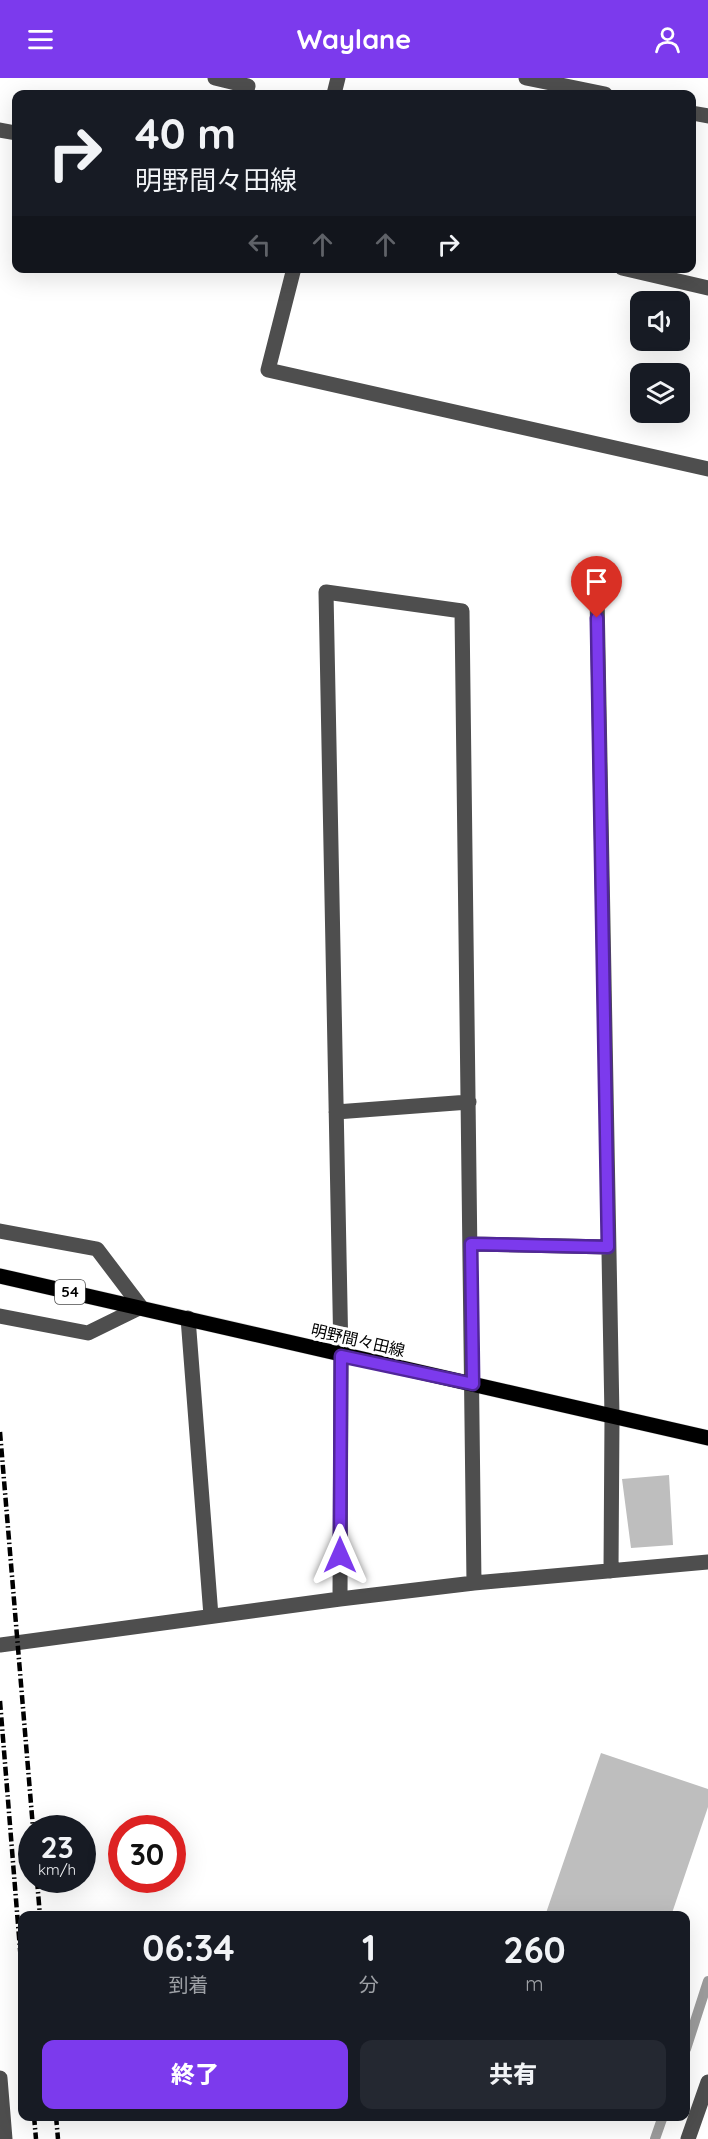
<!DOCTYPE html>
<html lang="ja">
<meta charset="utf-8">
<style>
body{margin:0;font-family:Quicksand,"Noto Sans JP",sans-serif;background:#242831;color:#f1f3f6;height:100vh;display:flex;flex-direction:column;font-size:22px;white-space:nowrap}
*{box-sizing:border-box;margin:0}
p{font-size:20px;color:#9ea1a6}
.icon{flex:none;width:33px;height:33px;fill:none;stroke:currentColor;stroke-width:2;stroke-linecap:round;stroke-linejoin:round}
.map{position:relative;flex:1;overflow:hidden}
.sheet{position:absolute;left:18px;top:1833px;width:672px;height:210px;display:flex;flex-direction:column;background:#171b24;border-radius:12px;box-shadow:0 6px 24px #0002}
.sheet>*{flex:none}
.top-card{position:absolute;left:12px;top:12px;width:684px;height:183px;border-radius:12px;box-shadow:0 6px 24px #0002;background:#171b24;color:#f1f3f6;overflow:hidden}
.tools{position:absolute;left:630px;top:213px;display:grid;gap:12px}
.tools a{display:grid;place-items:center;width:60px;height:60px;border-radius:12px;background:#171b24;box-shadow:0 6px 24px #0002;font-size:30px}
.speed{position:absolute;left:18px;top:1737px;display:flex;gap:12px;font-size:30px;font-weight:700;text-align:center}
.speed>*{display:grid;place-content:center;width:78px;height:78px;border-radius:50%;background:#171b24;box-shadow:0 6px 24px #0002;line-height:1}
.speed small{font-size:15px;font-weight:400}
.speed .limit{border:9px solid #d22;background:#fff;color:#111}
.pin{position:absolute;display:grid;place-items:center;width:51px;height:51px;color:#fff;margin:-62px -26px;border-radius:50% 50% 50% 0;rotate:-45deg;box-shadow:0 0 6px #0007}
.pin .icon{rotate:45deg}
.me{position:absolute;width:66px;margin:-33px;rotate:0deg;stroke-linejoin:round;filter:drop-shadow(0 0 4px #0008)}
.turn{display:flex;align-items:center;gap:21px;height:126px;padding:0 24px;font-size:27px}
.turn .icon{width:78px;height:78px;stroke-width:2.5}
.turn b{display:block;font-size:42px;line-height:51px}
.lanes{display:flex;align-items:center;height:57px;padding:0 24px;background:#0003;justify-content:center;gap:30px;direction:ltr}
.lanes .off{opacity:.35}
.eta{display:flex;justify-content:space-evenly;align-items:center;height:102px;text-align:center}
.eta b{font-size:36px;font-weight:800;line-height:42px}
.cta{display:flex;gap:12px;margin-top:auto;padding:12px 24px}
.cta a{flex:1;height:69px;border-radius:12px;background:#7c3aed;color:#fff;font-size:24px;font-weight:800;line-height:69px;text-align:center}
.cta a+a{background:#242831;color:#f1f3f6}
header{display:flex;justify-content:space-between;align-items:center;height:78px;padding:0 24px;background:#7c3aed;color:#fff;font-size:27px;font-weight:800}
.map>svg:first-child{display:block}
</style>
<header><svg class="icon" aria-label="menu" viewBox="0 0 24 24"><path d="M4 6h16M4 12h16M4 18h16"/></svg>Waylane<svg class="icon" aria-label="person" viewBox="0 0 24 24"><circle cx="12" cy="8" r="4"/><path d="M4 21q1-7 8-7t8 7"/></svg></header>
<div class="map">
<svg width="708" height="2061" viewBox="0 0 708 2061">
<rect width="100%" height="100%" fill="#fff"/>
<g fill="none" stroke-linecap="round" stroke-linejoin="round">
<path stroke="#9c9c9c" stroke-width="10" d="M686,1971L708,1903
M655,2061L663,2038"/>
</g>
<path fill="#bebebe" d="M669,1397L673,1467L631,1470L622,1401Z
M601,1675L708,1711V1729L671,1838H545Z"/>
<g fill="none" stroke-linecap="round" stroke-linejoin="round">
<g stroke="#dbdbdb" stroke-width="16">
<path id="major" d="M0,1198L708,1360"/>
</g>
<path stroke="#4e4e4e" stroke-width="15" d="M215,0L248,8L246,16
M526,0L605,16
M334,16L338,0
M692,35L708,38
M0,52L16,55
M294,190L268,292L708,391
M622,190L708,210
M597,517L612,1339L611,1493
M336,1034L469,1024
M0,1153L97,1171L141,1229L88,1255L0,1238
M471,1166L608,1169
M188,1240L211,1538
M340,1521L341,1278L326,514L462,533L474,1505
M0,1567L340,1521L474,1505L708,1484
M0,2000L5,2061
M688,2061L708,2004"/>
<use href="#major" stroke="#000" stroke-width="15"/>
<path stroke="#000" stroke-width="4.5" stroke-dasharray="9 3 1.5 3" stroke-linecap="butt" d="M0,1354L33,1750
M0,1623L22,1896
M37,1802L40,1838
M34,2038L36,2061
M56,2038L58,2061"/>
</g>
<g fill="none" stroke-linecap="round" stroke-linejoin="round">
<g stroke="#51269a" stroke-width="15">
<path id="route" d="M340,1477L341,1278L473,1306L471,1166L608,1169L597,540"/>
</g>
<use href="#route" stroke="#7c3aed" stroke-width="10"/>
</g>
<g text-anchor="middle" stroke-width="6" stroke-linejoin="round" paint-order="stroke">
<rect fill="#fff" stroke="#4c4c4c" stroke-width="1.5" x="55" y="1202" width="30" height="24" rx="4.5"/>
<g font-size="15" font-weight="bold" fill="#000">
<text x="70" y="1219">54</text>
</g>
<g font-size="16" fill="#000" stroke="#fff">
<text transform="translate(358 1262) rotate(13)" y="6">明野間々田線</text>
</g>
</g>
</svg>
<div class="tools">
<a><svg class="icon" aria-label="sound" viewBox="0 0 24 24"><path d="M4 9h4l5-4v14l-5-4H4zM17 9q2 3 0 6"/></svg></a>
<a><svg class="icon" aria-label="layers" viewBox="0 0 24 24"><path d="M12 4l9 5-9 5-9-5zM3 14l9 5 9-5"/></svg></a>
</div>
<div class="speed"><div>23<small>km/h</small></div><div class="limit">30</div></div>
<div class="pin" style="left:597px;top:540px;background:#d93025"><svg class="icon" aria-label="arrive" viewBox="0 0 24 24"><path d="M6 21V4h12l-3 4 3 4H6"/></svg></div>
<svg class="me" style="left:340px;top:1477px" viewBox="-20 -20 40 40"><path d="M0-17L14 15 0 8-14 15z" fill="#7c3aed" stroke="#fff" stroke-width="4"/></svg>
<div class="top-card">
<div class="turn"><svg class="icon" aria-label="right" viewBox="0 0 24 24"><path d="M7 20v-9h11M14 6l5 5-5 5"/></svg><div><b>40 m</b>明野間々田線</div></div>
<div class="lanes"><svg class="icon off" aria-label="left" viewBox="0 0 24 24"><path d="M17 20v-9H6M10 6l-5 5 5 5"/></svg><svg class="icon off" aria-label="ahead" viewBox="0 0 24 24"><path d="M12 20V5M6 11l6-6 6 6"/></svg><svg class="icon off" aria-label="ahead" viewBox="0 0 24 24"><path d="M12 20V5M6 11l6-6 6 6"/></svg><svg class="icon" aria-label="right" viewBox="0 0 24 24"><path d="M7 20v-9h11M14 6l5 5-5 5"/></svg></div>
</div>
<section class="sheet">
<div class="eta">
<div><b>06:34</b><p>到着</p></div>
<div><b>1</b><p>分</p></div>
<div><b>260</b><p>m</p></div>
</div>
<div class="cta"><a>終了</a><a>共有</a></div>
</section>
</div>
